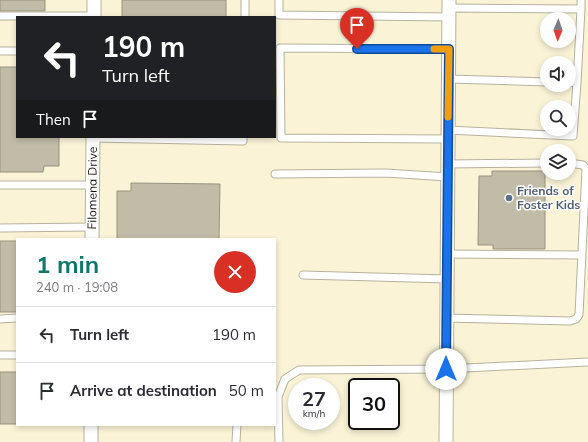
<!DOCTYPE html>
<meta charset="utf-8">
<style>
body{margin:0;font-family:Mulish,sans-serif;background:#f2f2f3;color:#2b2b33;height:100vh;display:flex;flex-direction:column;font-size:15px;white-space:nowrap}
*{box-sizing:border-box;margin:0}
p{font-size:13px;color:#7c7c81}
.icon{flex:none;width:22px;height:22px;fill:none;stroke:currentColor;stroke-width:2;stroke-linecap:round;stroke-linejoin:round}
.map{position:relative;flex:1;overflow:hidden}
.side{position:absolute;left:16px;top:238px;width:260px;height:188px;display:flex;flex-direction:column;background:#fff;border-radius:0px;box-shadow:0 2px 6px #0003}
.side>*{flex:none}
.hud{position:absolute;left:16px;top:16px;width:260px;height:122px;border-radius:0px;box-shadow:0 2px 6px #0003;background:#202124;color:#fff;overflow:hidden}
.needle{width:26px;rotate:182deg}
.tools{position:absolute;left:540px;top:12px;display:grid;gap:8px}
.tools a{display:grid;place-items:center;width:36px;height:36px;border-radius:50%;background:#fff;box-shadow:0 2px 6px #0003;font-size:20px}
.speed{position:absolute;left:288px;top:378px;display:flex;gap:8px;font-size:20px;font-weight:700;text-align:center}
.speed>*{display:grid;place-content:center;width:52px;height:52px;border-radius:50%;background:#fff;box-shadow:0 2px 6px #0003;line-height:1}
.speed small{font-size:10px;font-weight:400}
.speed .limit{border:2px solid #111;border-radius:6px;background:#fff;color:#111}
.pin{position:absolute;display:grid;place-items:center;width:34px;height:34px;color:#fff;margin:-41px -17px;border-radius:50% 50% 50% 0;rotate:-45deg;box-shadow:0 0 4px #0007}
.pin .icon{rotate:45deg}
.me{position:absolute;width:44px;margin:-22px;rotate:0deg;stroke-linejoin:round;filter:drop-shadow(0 0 3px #0008)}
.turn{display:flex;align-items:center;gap:14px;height:84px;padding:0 20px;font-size:18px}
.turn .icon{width:52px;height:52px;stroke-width:2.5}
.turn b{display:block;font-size:28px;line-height:34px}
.then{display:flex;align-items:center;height:38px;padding:0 20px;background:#0003;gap:8px;font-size:15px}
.round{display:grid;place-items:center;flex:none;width:42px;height:42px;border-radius:21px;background:#f2f2f3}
.summary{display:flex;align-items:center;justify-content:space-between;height:68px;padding:0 20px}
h1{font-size:24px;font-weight:700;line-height:30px;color:#0f766e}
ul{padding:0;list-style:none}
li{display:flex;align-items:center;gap:12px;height:56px;padding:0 20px;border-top:1px solid #e1e1e2}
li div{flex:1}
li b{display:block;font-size:15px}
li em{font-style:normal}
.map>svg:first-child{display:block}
</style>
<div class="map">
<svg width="588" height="442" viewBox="0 0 588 442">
<rect width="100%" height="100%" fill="#fffbea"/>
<path fill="#faf3d6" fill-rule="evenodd" d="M0,0H588V442H0ZM17,17H275V137H17ZM547,19H569V41H547ZM547,63H569V85H547ZM547,107H569V129H547ZM547,151H569V173H547ZM17,239H275V425H17ZM297,387H331V421H297ZM357,387H391V421H357Z"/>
<path fill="#c0bca7" stroke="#97937e" d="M0,0H45V11H0Z
M122,0H226V17H122Z
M0,67H17V137H59V166H44L43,172H0Z
M492,171H545V249H493V245H478L479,176H492Z
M131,183L220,184L219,239H117V191H131Z
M0,241H17V312H0Z
M0,372H17V424H0Z"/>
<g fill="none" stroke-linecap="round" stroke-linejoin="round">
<g stroke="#b7b29d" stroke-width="9">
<path id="lane" d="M279,0V15L449,17
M449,8L581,9L577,83L569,82
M581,9V0
M0,16H94
M245,17V0
M0,51H17
M449,79L547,82
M448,130L573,136L577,83
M93,138L243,141V137
M448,139L281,138L280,48L449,49
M448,164L547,163
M275,174L386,173L448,177
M0,185H93
M0,228L92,227
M447,254L582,255
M303,275L447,279
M446,318L570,321L576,319L579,315L586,169L583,165L569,163
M0,319L17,318
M0,355H17
M236,442L237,425
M279,442L278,397L285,379L299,370L446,369L588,362"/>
</g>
<g stroke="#b7b29d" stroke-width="15">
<g id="street">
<path d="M94,17V0"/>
<path id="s1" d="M92,239L93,137"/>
<path d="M91,442V425"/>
<path d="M446,442L449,0"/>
</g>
</g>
<use href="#lane" stroke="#fff" stroke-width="7"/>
<use href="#street" stroke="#fff" stroke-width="13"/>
</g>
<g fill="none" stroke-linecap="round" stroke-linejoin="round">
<g stroke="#114b97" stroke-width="10">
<path id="route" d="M357,49H449L446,369"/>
</g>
<use href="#route" stroke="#1a73e8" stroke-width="7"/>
<path stroke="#f59e0b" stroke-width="7" d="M434,49H449L448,117"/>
</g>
<circle fill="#5c6f8a" stroke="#fff" stroke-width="1.5" cx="509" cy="198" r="4"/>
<g text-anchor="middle" stroke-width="3" stroke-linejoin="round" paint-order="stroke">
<g font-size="12" fill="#13110a" stroke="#fff">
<text dy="4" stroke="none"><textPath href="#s1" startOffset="51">Filomena Drive</textPath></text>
</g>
<g font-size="12" font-weight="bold" fill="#4e5e75" stroke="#fff" text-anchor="start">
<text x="517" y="195">Friends of<tspan x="517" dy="14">Foster Kids</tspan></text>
</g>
</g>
</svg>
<div class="tools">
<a><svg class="needle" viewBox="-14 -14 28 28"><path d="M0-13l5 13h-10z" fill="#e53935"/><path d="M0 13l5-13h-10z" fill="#7c7c81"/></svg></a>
<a><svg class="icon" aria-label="sound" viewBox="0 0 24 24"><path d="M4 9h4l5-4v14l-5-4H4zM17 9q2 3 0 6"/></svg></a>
<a><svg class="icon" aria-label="search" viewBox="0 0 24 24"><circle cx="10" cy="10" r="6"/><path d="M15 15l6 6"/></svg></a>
<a><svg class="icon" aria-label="layers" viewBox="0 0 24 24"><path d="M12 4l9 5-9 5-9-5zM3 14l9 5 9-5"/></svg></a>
</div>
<div class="speed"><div>27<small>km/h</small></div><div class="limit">30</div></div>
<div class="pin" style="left:357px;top:49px;background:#d93025"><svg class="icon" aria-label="arrive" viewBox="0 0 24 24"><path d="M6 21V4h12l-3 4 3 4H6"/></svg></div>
<svg class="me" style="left:446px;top:369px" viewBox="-20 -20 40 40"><circle r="19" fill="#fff"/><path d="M0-13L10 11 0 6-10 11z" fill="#1a73e8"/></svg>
<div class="hud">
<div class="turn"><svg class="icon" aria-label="left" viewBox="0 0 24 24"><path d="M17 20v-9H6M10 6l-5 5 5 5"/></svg><div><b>190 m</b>Turn left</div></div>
<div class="then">Then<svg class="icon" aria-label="arrive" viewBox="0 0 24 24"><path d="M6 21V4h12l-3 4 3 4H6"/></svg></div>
</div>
<section class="side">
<div class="summary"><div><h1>1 min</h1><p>240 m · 19:08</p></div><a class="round" style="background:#d93025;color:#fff"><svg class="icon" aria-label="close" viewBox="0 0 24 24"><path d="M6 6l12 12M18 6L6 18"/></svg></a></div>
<ul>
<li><svg class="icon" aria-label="left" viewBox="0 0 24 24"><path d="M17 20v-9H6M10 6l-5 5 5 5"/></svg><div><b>Turn left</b></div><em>190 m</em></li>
<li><svg class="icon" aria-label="arrive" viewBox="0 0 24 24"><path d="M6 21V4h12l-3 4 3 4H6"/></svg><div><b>Arrive at destination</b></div><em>50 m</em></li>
</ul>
</section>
</div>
